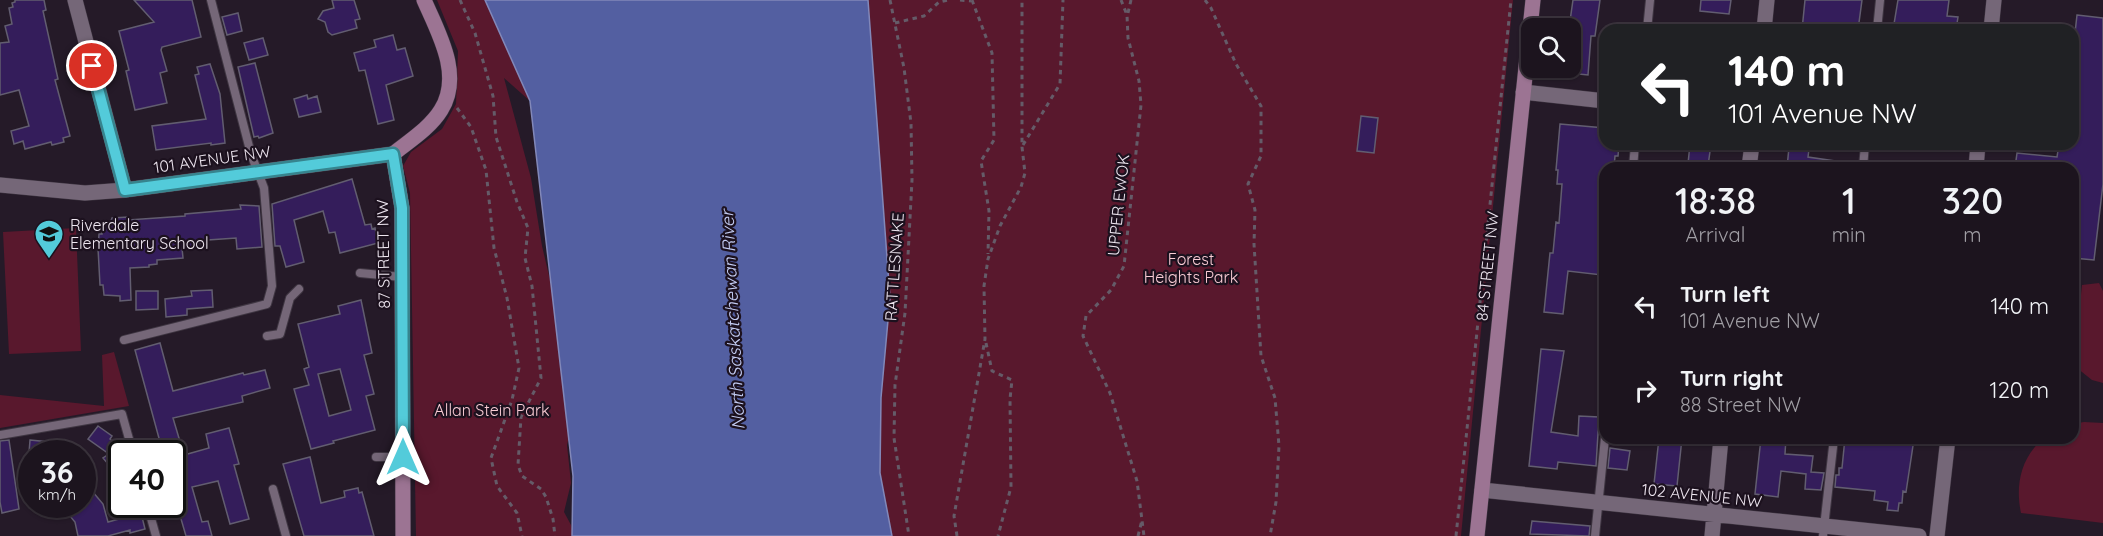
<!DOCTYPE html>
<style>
body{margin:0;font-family:Quicksand,sans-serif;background:#251d27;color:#f1f3f6;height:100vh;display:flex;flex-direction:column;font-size:22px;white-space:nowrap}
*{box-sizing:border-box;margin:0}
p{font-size:20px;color:#a09ea4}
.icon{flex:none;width:33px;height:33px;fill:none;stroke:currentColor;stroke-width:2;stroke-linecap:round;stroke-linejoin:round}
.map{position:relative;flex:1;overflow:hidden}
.side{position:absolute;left:1599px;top:162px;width:480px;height:282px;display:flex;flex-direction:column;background:#1c141e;border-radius:18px;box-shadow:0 2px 4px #0004,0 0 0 2px #3a333c}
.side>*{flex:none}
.top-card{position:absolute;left:1599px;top:24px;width:480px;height:126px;border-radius:18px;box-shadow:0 2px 4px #0004,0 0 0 2px #3a333c;background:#202124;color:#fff;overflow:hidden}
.fabs{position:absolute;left:1521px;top:18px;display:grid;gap:12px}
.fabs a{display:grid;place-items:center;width:60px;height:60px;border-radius:12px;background:#1c141e;box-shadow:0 2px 4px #0004,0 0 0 2px #3a333c;font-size:30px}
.speed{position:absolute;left:18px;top:440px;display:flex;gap:12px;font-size:30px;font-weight:700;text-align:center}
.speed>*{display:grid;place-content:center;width:78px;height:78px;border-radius:50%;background:#1c141e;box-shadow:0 2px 4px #0004,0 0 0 2px #3a333c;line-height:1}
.speed small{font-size:15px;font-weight:400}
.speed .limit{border:3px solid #111;border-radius:9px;background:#fff;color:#111}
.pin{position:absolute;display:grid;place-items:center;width:51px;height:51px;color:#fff;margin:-26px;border:3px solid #fff;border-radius:50%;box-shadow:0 2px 6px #0007}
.me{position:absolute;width:66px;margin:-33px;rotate:0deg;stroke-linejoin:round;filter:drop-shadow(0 0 4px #0008)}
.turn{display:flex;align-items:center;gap:21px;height:126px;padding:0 30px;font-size:27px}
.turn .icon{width:78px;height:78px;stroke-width:2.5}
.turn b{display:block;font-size:42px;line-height:51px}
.eta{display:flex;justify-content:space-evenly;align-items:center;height:102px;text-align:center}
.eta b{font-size:36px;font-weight:600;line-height:42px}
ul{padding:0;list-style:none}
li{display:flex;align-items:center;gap:18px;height:84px;padding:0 30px}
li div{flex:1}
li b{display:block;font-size:22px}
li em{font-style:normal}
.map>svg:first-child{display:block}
</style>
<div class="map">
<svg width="2103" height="536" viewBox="0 0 2103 536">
<rect width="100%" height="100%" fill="#251a28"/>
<path fill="#59182d" d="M437,0H485L530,101L504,78L531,178L542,246L561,326L571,428L567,445L571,483L564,512L571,525L574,536H416L410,193L403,166L411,152L442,129L456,104L458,51Z
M868,0H1513L1461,536H892L880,473L881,398L890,298Z
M76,228L81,351L9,354L3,232Z
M2099,283L2103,291V383L2092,380L2077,368L2076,341L2082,285Z
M114,352L129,406L0,428V395L104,406L102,355Z
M2084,422L2103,423V523L2021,513C2015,485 2021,457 2044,438H2073V424Z"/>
<path fill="#535fa1" stroke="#8288b9" stroke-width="1.5" d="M485,0H868L890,298L881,398L880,473L892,536H572L573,476L530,101Z"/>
<path fill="#341d5b" stroke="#625d70" stroke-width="1.5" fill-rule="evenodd" d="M15,0H44L46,10L43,11L58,79L55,80L70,136L63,138L64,142L52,145L51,142L25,149L23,141L14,144L11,131L29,126L19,90L0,95V43L9,42L5,26L12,24L9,8L13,7L12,3L15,2Z
M134,0H192L201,37L162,47L161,50L167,71L160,73L167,103L135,110L126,71L129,70L119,31L154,22Z
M332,0H354L360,19L355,20L357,28L332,35L328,32L325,22L318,19L323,11L334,8Z
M1573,0H1600L1595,36H1591L1588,75L1569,73L1573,40H1571L1572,31L1569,28Z
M1701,0H1731L1729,14L1700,11Z
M1805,0H1862L1858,30H1802Z
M1898,0H1949L1947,16L1958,17L1956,30H1924V27L1894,24Z
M238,13L242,31L227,35L222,17Z
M2077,15L2103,18V184L2094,260L2073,258V168H2015L2017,153L2057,157L2059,144H2073V51Z
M393,35L397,50L405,48L413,76L386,85L394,120L378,124L365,70L359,71L354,53L376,47L374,40Z
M263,38L268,55L249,60L244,43Z
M255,63L273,133L259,138L258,136L254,137L238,67Z
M210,64L220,94L225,143L211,145V143L156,150L152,126L206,119L195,75L199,74L197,67Z
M307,95L308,99L317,96L321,112L299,117L294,99Z
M1361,116L1378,118L1374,153L1357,151Z
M1560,124L1605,128V144H1619L1618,156H1615L1614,168H1605V246L1602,275L1568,271L1563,314L1544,312L1550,253H1553L1556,222L1559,223L1562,184H1557L1558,170H1556Z
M1690,144H1711L1708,166L1688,164Z
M1789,147L1809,149L1808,157L1835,161V168H1787Z
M352,179L365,225L371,224L372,229L375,228L378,243L340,253L335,232L329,233L323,211L294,220L304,262L286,267L280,246H275L272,204Z
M240,205L259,206L262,247L237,249L236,238L208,240V242L197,243L198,247L182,248L183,258L157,260V264L149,265V267L130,268L131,300L120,301V296L104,295L103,285H100L98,248L99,234H102L101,225L110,224L112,218L128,217V220L185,216V214L241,209Z
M212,290L213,307L187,309V315L166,317L165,299L192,296L191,291Z
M136,291H158V309L136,310Z
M361,300L372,353L364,355L374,394L366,396L375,430L333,441L334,443L311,449L294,389L309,385L304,369L309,367L298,324L340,314L338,306ZM340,369L351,410L329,416L318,374Z
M160,343L173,391L243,373L244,375L265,370L270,388L242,396L243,402L173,418L184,455L209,448L206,434L229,428L239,464L234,465L249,519L230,524L218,481L192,487L202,522L208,521L212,536H186L172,488V453H163L135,350Z
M1541,349L1564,351L1551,432L1578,436L1579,416L1599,417L1596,466L1558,462L1557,469L1529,466Z
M98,426L112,436L110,439L117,447L122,444V465L114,471L103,458L109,454L88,439Z
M1659,438H1682L1677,486L1654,484Z
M1761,438H1786L1785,454L1813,456L1811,472L1824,473L1821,490L1805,489L1806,474L1781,471L1778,497L1755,494Z
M1845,438L1914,439L1906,492L1903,491L1902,503H1899L1898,511L1887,510L1888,502L1874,500L1875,491L1835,487L1836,475H1839V468H1842Z
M9,440L19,509L2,513L0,502V441Z
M30,440L50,442L49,453H29Z
M1610,448L1630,451L1627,470L1608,468Z
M310,457L321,503L345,497L344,491L358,488L359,493L362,492L374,536H304L283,464Z
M82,479L103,504L108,522L141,513L145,529L130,533V530L108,536H78L75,522L60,504H82Z
M1532,521L1590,526L1589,536L1530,534Z"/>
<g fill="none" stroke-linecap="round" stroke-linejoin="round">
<g stroke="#3f3642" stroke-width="10">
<path id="lane" d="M1647,30L1650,0
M1877,30L1880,0
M1633,168L1635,144
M1863,168L1865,144
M360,273L402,277
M267,336L280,334L290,298L299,289
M124,340L267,304L272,286L264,188L251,154L211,0
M0,435L122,414L133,453
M376,457H403
M273,489L286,536
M147,504L156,536
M1595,536L1605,438
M1823,536L1834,438"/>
</g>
<g stroke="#3f3642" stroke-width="16">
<path id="street" d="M75,0L125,190
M1764,30L1767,0
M1991,30L1994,0
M1523,92L1605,101
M1749,168L1752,144
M1976,168L1978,144
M0,185L85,193L125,190L393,154
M1482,490L1919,536
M1712,536L1721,438
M1937,536L1948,438"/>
</g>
<g stroke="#3f3642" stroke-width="16">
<path id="secondary" d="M403,536L402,208L393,154C409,141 430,128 441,110C463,75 438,32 424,0
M1477,536L1533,0"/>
</g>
<path stroke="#655b68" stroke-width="3" stroke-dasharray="4.5 4.5" stroke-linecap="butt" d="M460,0L475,33L493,96L496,137L517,202L528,228L525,258L532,286L541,378L521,417L518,465L522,476L541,489L546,497L553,519L555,536
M890,0L904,68L911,123L912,180L905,313L895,385L894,438L909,536
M960,0L971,1
M972,0L992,53L994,140L981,161L989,211L988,254
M1121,0L1127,15L1128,38L1139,81L1141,105L1124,266L1111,290L1086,316L1083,336L1110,393L1137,481L1144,536
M1205,0L1211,8L1236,64L1261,106V156L1248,184L1255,210L1254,244L1261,356L1275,398L1279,446L1276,502L1270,536
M1128,13L1131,0
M895,23L924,16L939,2L948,0
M457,108L471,127L486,170L494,248L507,298L519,368L512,400L491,458L497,486L517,513L522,536
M1023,145L1060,84L1063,0
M986,343L992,371L1012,380L1010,399L1011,487L998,536
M957,536L954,516L985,339L984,286L988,259L1000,226L1021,187L1025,173L1022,147V0
M1138,536L1142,520
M1456,536L1511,0"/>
<use href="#lane" stroke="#756778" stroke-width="8"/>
<use href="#street" stroke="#756778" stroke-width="15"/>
<use href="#secondary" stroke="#9c7493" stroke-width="15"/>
</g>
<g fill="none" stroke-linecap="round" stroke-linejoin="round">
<g stroke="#36848e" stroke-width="15">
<path id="route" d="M92,66L125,190L393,154L402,208L403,457"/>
</g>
<use href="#route" stroke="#53cbda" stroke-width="10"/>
</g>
<defs>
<g id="school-pin" transform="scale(1.5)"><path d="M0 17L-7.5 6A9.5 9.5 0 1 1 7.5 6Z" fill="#53cbda" stroke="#1c111e"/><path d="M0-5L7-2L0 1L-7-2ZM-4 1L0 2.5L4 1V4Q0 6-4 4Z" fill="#111"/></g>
</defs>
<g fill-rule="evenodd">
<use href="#school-pin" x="49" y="234"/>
</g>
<g text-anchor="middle" stroke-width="4.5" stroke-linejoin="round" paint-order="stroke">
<g font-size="16" fill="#eee6f0" stroke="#1c111e">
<text transform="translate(212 159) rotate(-8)" y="6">101 AVENUE NW</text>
<text transform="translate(1118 205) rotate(-84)" y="6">UPPER EWOK</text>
<text transform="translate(383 254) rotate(-91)" y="6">87 STREET NW</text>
<text transform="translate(1487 266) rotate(-84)" y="6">84 STREET NW</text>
<text transform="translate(894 267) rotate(-86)" y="6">RATTLESNAKE</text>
<text transform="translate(1702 495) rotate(6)" y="6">102 AVENUE NW</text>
</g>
<g font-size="16" fill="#eee6f0" stroke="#1c111e" text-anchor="start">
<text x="70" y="231">Riverdale<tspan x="70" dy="18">Elementary School</tspan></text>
</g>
<g font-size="16" fill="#faccd5" stroke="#1c111e">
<text x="1191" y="265">Forest<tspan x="1191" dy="18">Heights Park</tspan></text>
<text x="492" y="416">Allan Stein Park</text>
</g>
<g font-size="18" font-style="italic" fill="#c4cdf4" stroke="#1c111e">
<text transform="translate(733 320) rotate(-93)" y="6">North Saskatchewan River</text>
</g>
</g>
</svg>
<div class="fabs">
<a><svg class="icon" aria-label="search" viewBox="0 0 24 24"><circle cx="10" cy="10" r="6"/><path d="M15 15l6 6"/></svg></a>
</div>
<div class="speed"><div>36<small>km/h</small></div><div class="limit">40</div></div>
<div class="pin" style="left:92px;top:66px;background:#d93025"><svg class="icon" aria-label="arrive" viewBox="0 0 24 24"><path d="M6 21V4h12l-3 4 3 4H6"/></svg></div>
<svg class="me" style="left:403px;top:457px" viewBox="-20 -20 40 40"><path d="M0-17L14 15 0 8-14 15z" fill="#53cbda" stroke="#fff" stroke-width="4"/></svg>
<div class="top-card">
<div class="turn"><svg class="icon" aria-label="left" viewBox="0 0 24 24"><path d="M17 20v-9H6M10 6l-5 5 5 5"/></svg><div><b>140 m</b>101 Avenue NW</div></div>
</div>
<section class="side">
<div class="eta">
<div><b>18:38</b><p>Arrival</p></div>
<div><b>1</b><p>min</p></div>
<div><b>320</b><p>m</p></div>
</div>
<ul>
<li><svg class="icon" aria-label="left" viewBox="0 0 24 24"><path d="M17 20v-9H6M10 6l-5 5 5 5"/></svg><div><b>Turn left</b><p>101 Avenue NW</p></div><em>140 m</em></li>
<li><svg class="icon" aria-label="right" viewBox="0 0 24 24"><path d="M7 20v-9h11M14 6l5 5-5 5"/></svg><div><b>Turn right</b><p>88 Street NW</p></div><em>120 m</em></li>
</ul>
</section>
</div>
